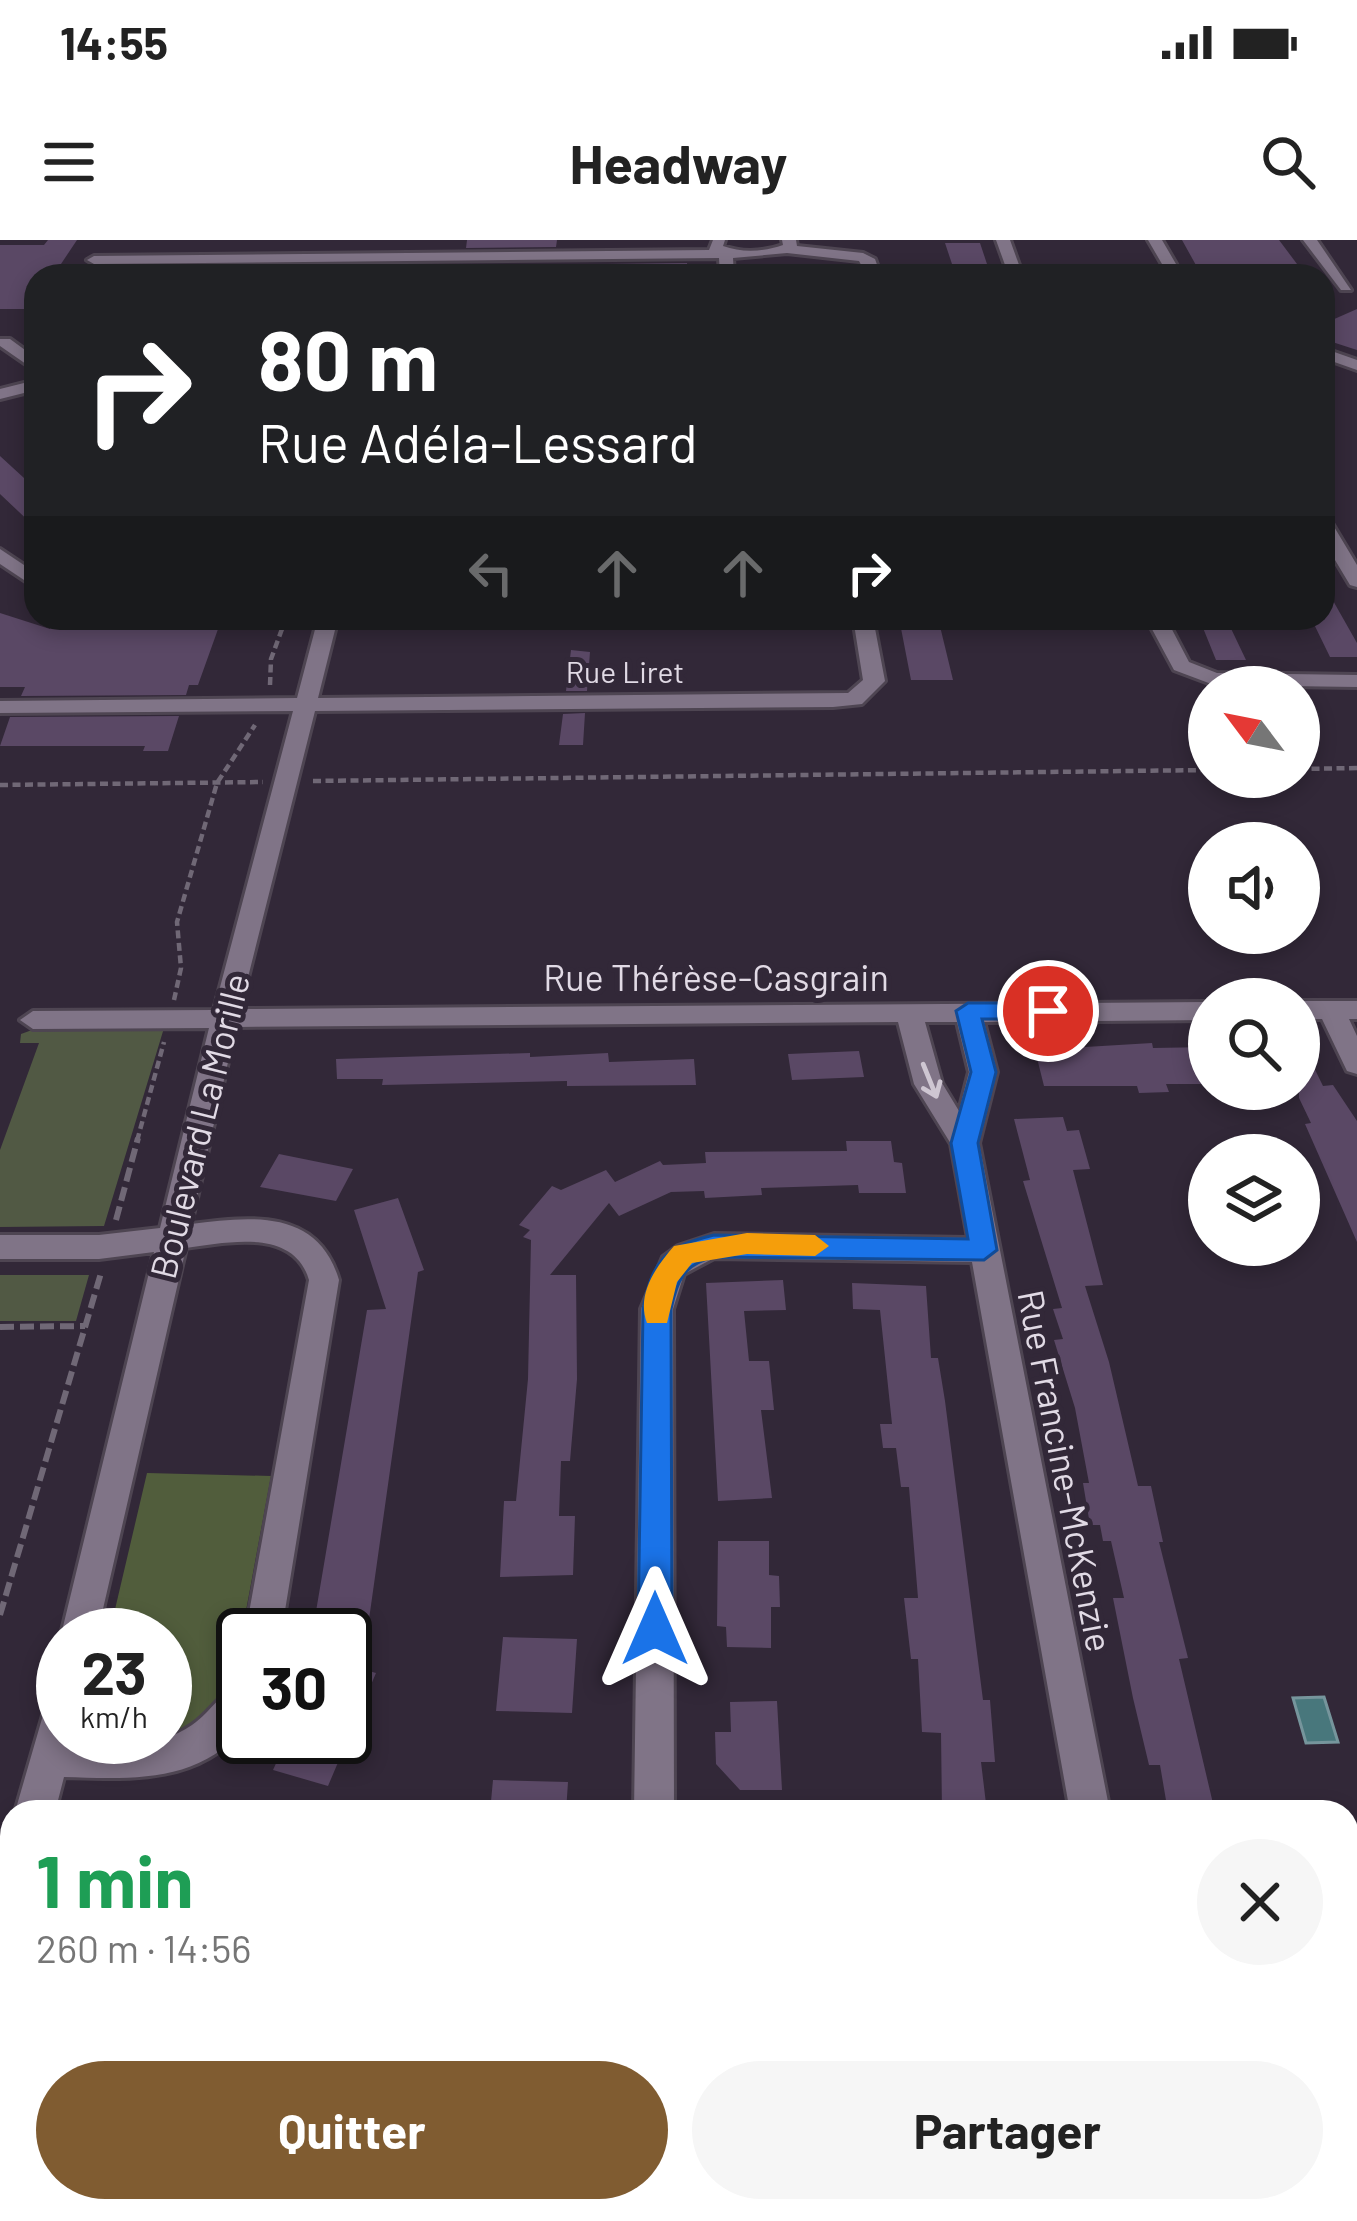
<!DOCTYPE html>
<html lang="fr">
<meta charset="utf-8">
<style>
body{margin:0;font-family:Barlow,sans-serif;background:#f6f6f6;color:#222;height:100vh;display:flex;flex-direction:column;font-size:45px;white-space:nowrap}
*{box-sizing:border-box;margin:0}
p{font-size:39px;color:#767676}
.icon{flex:none;width:66px;height:66px;fill:none;stroke:currentColor;stroke-width:2;stroke-linecap:round;stroke-linejoin:round}
.map{position:relative;flex:1;overflow:hidden}
.side{position:absolute;left:0px;top:1560px;width:1359px;height:423px;display:flex;flex-direction:column;background:#fff;border-radius:36px 36px 0 0;box-shadow:0 6px 18px #0003}
.side>*{flex:none}
.hud{position:absolute;left:24px;top:24px;width:1311px;height:366px;border-radius:36px;box-shadow:0 6px 18px #0003;background:#202124;color:#fff;overflow:hidden}
.needle{width:78px;rotate:302deg}
.fabs{position:absolute;left:1188px;top:426px;display:grid;gap:24px}
.fabs a{display:grid;place-items:center;width:132px;height:132px;border-radius:50%;background:#fff;box-shadow:0 6px 18px #0003;font-size:60px}
.speed{position:absolute;left:36px;top:1368px;display:flex;gap:24px;font-size:60px;font-weight:700;text-align:center}
.speed>*{display:grid;place-content:center;width:156px;height:156px;border-radius:50%;background:#fff;box-shadow:0 6px 18px #0003;line-height:1}
.speed small{font-size:30px;font-weight:400}
.speed .limit{border:6px solid #111;border-radius:18px;background:#fff;color:#111}
.pin{position:absolute;display:grid;place-items:center;width:102px;height:102px;color:#fff;margin:-51px;border:6px solid #fff;border-radius:50%;box-shadow:0 3px 12px #0007}
.me{position:absolute;width:132px;margin:-66px;rotate:0deg;stroke-linejoin:round;filter:drop-shadow(0 0 9px #0008)}
.turn{display:flex;align-items:center;gap:42px;height:252px;padding:0 36px;font-size:54px}
.turn .icon{width:156px;height:156px;stroke-width:2.5}
.turn b{display:block;font-size:84px;line-height:102px}
.lanes{display:flex;align-items:center;height:114px;padding:0 36px;background:#0003;justify-content:center;gap:60px;direction:ltr}
.lanes .off{opacity:.35}
.round{display:grid;place-items:center;flex:none;width:126px;height:126px;border-radius:63px;background:#f6f6f6}
.overview{display:flex;align-items:center;justify-content:space-between;height:204px;padding:0 36px}
h1{font-size:72px;font-weight:700;line-height:90px;color:#1e9e55}
.action{display:flex;gap:24px;margin-top:auto;padding:24px 36px}
.action a{flex:1;height:138px;border-radius:72px;background:#805c31;color:#fff;font-size:48px;font-weight:700;line-height:138px;text-align:center}
.action a+a{background:#f6f6f6;color:#222}
.status{display:flex;justify-content:space-between;align-items:center;height:84px;padding:0 60px;background:#fff;direction:ltr}
.status svg{height:33px;fill:currentColor}
header{display:flex;justify-content:space-between;align-items:center;height:156px;padding:0 36px;background:#fff;font-size:54px;font-weight:700}
.map>svg:first-child{display:block}
</style>
<div class="status"><b>14:55</b><svg viewBox="0 0 49 12"><path d="M0 12V9h3v3zM5 12V6h3v6zM10 12V3h3v9zM15 12V0h3v12zM26 1h20v11H26zM47 4h2v5h-2z"/></svg></div>
<header><svg class="icon" aria-label="menu" viewBox="0 0 24 24"><path d="M4 6h16M4 12h16M4 18h16"/></svg>Headway<svg class="icon" aria-label="search" viewBox="0 0 24 24"><circle cx="10" cy="10" r="6"/><path d="M15 15l6 6"/></svg></header>
<div class="map">
<svg width="1357" height="1981" viewBox="0 0 1357 1981">
<rect width="100%" height="100%" fill="#322838"/>
<path fill="#515944" d="M164,788L104,986L0,987V910L39,803H20L21,794L32,790Z
M0,1035H89L76,1081H0Z
M12,1732V1899H0V1733Z"/>
<path fill="#515d3c" d="M147,1233L271,1236L232,1446L226,1459L187,1489L165,1488V1395H109Z"/>
<path fill="#48777c" stroke="#76959c" stroke-width="3" d="M1324,1457L1338,1502L1306,1503L1293,1458Z"/>
<path fill="#5a4865" d="M48,0H77L53,36H36V69H0V5H44Z
M467,0H557L556,7L466,8Z
M1182,0H1279L1306,36H1202Z
M945,3H980L991,36H956Z
M687,23L688,33L605,30L606,24Z
M554,24L553,36H460L462,25Z
M1357,69V110L1323,99V84Z
M0,216L36,249V288L0,254Z
M1323,343L1357,403V417H1330L1311,378H1323Z
M0,373L50,389L55,378H222L198,445H189L186,455L21,456L25,447H0Z
M899,378H938L953,440H911Z
M1199,378H1226L1246,420H1216Z
M571,410L590,412L587,451H566Z
M585,473L583,505H559L563,474Z
M179,476L168,511H143L145,506H0L10,477Z
M1299,797L1323,846L1333,845L1357,881V1002L1305,884L1311,883L1299,858Z
M1152,803L1153,808L1209,807V844H1166L1169,852L1139,853L1137,846H1044L1035,810Z
M859,811L864,837L792,840L788,814Z
M530,813V817L608,813L609,822L694,819L696,845L567,846V841L382,845L383,839H337L336,819Z
M1063,877L1067,891L1079,890L1090,929L1073,930L1103,1045L1085,1046L1109,1122L1138,1246H1151L1163,1302H1159L1188,1418L1179,1419L1215,1572H1168L1160,1525H1149L1133,1458L1113,1358H1124L1111,1301H1103L1100,1285H1090L1083,1243H1089L1075,1168L1054,1100L1063,1099L1053,1069L1062,1068L1023,941L1030,940L1014,879Z
M846,901H891L894,922L902,923L906,953H859L858,945L761,948L762,955L705,958L704,951L671,952L619,976L609,963L550,1035H576L577,1139L570,1221H561L559,1276H575L573,1335L500,1337L504,1261H516L528,1139L531,1000L523,997L530,990L519,985L552,946L561,950L606,930L615,942L660,921L663,925L706,923L705,912L847,911Z
M279,914L353,929L336,961L260,947Z
M398,958L424,1030L418,1032L362,1429L376,1433L328,1546L273,1530L288,1497H345V1395H312L367,1070L386,1069L354,970Z
M783,1040L786,1070L744,1071L749,1121H769L774,1170H761L772,1258L718,1261L706,1043Z
M852,1043L926,1046L931,1118H938L945,1161L983,1460H990L995,1522H981L987,1572H942L941,1493L922,1492L918,1419H911L904,1358H918L909,1247H901L896,1208H883L880,1184H892L880,1070L853,1069Z
M718,1301H769V1335L779,1336L780,1367H771V1408L727,1407L726,1387L717,1386Z
M503,1397L577,1399L572,1473L496,1471Z
M777,1461L782,1550H740L716,1524L715,1492H731L730,1462Z
M493,1540L568,1542L566,1572H490Z"/>
<g fill="none" stroke-linecap="round" stroke-linejoin="round">
<g stroke="#4e4552" stroke-width="6">
<path id="minor" d="M713,0H725L723,6C742,13 763,12 783,5L782,0H796L797,6L863,13L875,19L881,36H867L859,21L787,13L733,18L734,36H720L719,18L94,24L87,20L94,16L709,10Z
M996,0H1010L1023,36H1009Z
M1148,0H1162L1183,36H1169Z
M1303,0H1317L1351,50H1341Z
M0,99H10L36,118V131L0,106Z
M1323,108L1357,120V130L1323,118Z
M36,140V150L0,159V149Z
M1323,278L1330,280L1357,325V347L1350,345L1323,300Z
M0,309L36,333V348L0,324Z
M318,378H338L318,458L848,453L863,440L853,378H873L885,441L862,464L833,467L315,471L240,769L1209,762V780L984,782L997,832L979,903L1110,1572H1070L972,1022L714,1018L684,1034L673,1069L674,1572H634L641,1069L663,1017L678,1006L714,994L968,998L951,904L914,844L898,782L236,787L191,984C252,976 318,969 339,1040L281,1395H245L309,1040C294,988 228,1002 186,1008L97,1395H63V1400L61,1395L154,1012L99,1019H0V995H99L160,988L209,788L33,789L20,780L33,771L214,770L293,471L0,473V461L297,458ZM925,782H957L969,832L959,871L942,843Z
M1146,378H1166L1189,422L1217,433L1357,435V447L1214,445L1174,430Z
M1299,761H1357V779H1349L1357,796V834L1347,831L1322,779H1299Z
M243,1442V1489C198,1544 128,1539 64,1537L55,1572H15L50,1451L63,1446V1497C102,1497 155,1512 192,1485C211,1472 222,1450 243,1442Z
M12,1635V1714L0,1719V1640Z
M628,1971H674V1981H628Z"/>
</g>
<path stroke="#706876" stroke-width="4.5" stroke-dasharray="8 4.5" stroke-linecap="butt" d="M270,445L271,419L286,378
M1299,529L1357,528
M313,541L1209,530
M0,545L263,542
M174,760L181,728L177,682L217,543L255,485
M137,901L164,802"/>
<path stroke="#706876" stroke-width="6" stroke-dasharray="14 6" stroke-linecap="butt" d="M116,980L138,898
M0,1087L85,1086
M0,1375L101,1033"/>
<path stroke="#706876" stroke-width="8" stroke-dasharray="16 8" stroke-linecap="butt" d="M0,1792L12,1785
M1347,1869H1357"/>
<use href="#minor" fill="#807487" fill-rule="evenodd"/>
</g>
<defs><path id="oneway-shaft" d="M-6 0H5M1.5-3L5.5 0L1.5 3" fill="none" stroke-width="1.6" stroke-linecap="round" stroke-linejoin="round" transform="scale(3)"/></defs>
<use stroke="#cec6d2" href="#oneway-shaft" transform="translate(930 841) rotate(68)"/>
<path fill="#1a73e8" stroke="#114b97" stroke-width="3" d="M968,763H1048L1061,771L1048,779H982L996,832L978,903L997,1010L984,1020L714,1017C684,1024 677,1040 671,1069L672,1389L667,1400L655,1404L643,1400L638,1389L643,1069C653,1019 665,1007 714,995L968,999L951,903L971,832L956,771Z"/>
<path fill="#f59e0b" d="M747,993L815,995L829,1006L815,1016L747,1014L692,1023L677,1042L667,1083H647C636,1054 656,1027 674,1006Z"/>
<g text-anchor="middle" stroke-width="10" stroke-linejoin="round" paint-order="stroke">
<g font-size="30" fill="#e1dae5" stroke="#322838">
<text x="625" y="443">Rue Liret</text>
</g>
<g font-size="36" fill="#e1dae5" stroke="#322838">
<text x="716" y="751">Rue Thérèse-Casgrain</text>
<text transform="translate(200 886) rotate(-76)" y="13">Boulevard La Morille</text>
<text transform="translate(1065 1231) rotate(79)" y="13">Rue Francine-McKenzie</text>
</g>
</g>
</svg>
<div class="fabs">
<a><svg class="needle" viewBox="-14 -14 28 28"><path d="M0-13l5 13h-10z" fill="#e53935"/><path d="M0 13l5-13h-10z" fill="#767676"/></svg></a>
<a><svg class="icon" aria-label="sound" viewBox="0 0 24 24"><path d="M4 9h4l5-4v14l-5-4H4zM17 9q2 3 0 6"/></svg></a>
<a><svg class="icon" aria-label="search" viewBox="0 0 24 24"><circle cx="10" cy="10" r="6"/><path d="M15 15l6 6"/></svg></a>
<a><svg class="icon" aria-label="layers" viewBox="0 0 24 24"><path d="M12 4l9 5-9 5-9-5zM3 14l9 5 9-5"/></svg></a>
</div>
<div class="speed"><div>23<small>km/h</small></div><div class="limit">30</div></div>
<div class="pin" style="left:1048px;top:771px;background:#d93025"><svg class="icon" aria-label="arrive" viewBox="0 0 24 24"><path d="M6 21V4h12l-3 4 3 4H6"/></svg></div>
<svg class="me" style="left:655px;top:1389px" viewBox="-20 -20 40 40"><path d="M0-17L14 15 0 8-14 15z" fill="#1a73e8" stroke="#fff" stroke-width="4"/></svg>
<div class="hud">
<div class="turn"><svg class="icon" aria-label="right" viewBox="0 0 24 24"><path d="M7 20v-9h11M14 6l5 5-5 5"/></svg><div><b>80 m</b>Rue Adéla-Lessard</div></div>
<div class="lanes"><svg class="icon off" aria-label="left" viewBox="0 0 24 24"><path d="M17 20v-9H6M10 6l-5 5 5 5"/></svg><svg class="icon off" aria-label="ahead" viewBox="0 0 24 24"><path d="M12 20V5M6 11l6-6 6 6"/></svg><svg class="icon off" aria-label="ahead" viewBox="0 0 24 24"><path d="M12 20V5M6 11l6-6 6 6"/></svg><svg class="icon" aria-label="right" viewBox="0 0 24 24"><path d="M7 20v-9h11M14 6l5 5-5 5"/></svg></div>
</div>
<section class="side">
<div class="overview"><div><h1>1 min</h1><p>260 m · 14:56</p></div><a class="round"><svg class="icon" aria-label="close" viewBox="0 0 24 24"><path d="M6 6l12 12M18 6L6 18"/></svg></a></div>
<div class="action"><a>Quitter</a><a>Partager</a></div>
</section>
</div>
